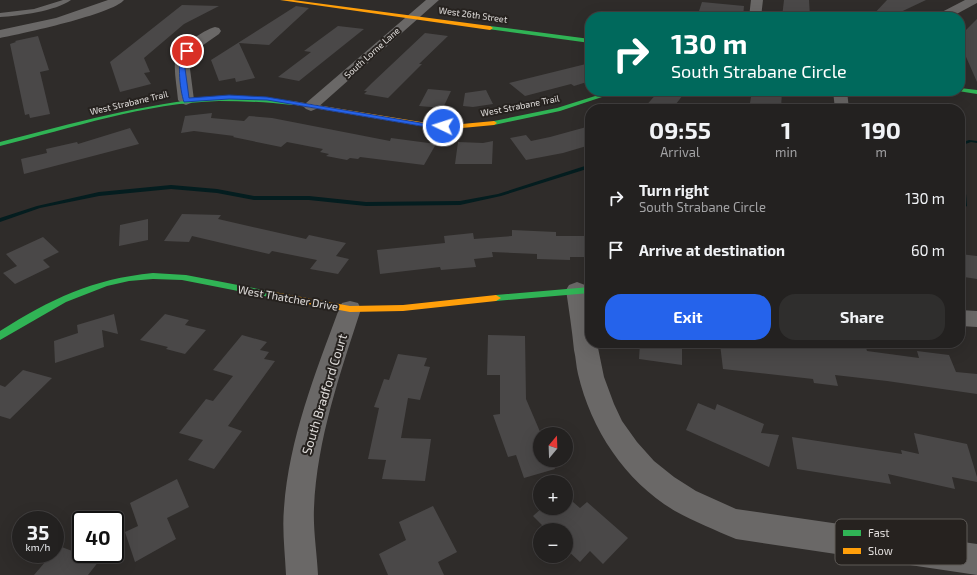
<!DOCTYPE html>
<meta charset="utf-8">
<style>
body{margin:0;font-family:"Exo 2",sans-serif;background:#2f2e2d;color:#f1f3f6;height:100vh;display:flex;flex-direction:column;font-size:15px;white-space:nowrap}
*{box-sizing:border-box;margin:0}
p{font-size:13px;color:#a3a3a5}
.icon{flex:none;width:22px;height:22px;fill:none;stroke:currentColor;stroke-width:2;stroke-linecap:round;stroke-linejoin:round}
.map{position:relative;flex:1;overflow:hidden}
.side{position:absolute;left:585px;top:104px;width:380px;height:244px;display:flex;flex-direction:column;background:#232120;border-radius:16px;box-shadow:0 4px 16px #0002,0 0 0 1px #403e3e}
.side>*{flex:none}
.hud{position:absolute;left:585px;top:12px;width:380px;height:84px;border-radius:16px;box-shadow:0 4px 16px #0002,0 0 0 1px #403e3e;background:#00695c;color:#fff;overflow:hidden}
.needle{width:26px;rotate:19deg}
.tools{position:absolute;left:533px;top:427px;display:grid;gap:8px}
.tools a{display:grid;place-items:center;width:40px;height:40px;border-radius:50%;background:#232120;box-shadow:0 4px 16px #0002,0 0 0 1px #403e3e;font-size:20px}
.speed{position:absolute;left:12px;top:511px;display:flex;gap:8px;font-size:20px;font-weight:700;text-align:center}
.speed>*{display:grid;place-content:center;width:52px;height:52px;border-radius:50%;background:#232120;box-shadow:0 4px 16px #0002,0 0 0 1px #403e3e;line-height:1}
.speed small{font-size:10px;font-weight:400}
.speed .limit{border:2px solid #111;border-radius:6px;background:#fff;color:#111}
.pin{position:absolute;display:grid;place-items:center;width:34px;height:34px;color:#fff;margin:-17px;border:2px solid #fff;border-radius:50%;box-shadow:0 1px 4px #0007}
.me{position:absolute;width:44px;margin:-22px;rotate:274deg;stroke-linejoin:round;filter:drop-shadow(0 0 3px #0008)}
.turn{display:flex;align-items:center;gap:14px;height:84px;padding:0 20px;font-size:18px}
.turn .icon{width:52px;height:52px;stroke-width:2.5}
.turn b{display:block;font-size:28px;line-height:34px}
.eta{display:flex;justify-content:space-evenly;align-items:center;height:68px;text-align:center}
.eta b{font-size:24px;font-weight:700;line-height:28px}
.action{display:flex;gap:8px;margin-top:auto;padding:8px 20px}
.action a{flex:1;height:46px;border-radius:16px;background:#2563eb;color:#fff;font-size:16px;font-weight:700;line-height:46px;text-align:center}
.action a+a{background:#2f2e2d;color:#f1f3f6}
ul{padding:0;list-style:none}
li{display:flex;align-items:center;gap:12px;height:52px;padding:0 20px}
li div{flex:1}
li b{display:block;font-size:15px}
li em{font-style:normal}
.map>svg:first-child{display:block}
</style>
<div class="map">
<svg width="977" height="575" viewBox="0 0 977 575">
<rect width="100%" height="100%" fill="#2f2c2a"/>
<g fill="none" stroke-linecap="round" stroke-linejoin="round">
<path fill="#041d1f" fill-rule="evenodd" d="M969,140L977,141V143L971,142L960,146V143Z
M588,165H590V168L501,196L460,205L366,206L309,200H254L217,193L171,189L99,196L40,208L0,222V218L37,206L99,192L171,185L217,189L254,196H309L366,202L460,201L498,194Z
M960,180C967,185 966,197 967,206L960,210V206L961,205Z"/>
</g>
<path fill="#4a4848" d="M784,0H809L810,17H782Z
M887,0H926L890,17H871Z
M702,2L744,6L743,17H697Z
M182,5L219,6L184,24L144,58L150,72L144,73L151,84L120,92L110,62Z
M296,6L309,8L269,45L239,43L255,78L236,82L235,78L219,81L211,60Z
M977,19V82L960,43V36Z
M338,26L364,29L299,81L278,77L311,52L304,51Z
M425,33L448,36L419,64H422L388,98L364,94L367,91H364L372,83Z
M38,36L49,70L40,72L50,114L30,118L29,114L25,115L10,44L16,42L15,41Z
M590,63V81L574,86L571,84L525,96L509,83Z
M428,89L451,91L443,108L419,106Z
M486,90L493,104L473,107L463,106L465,93Z
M659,91L683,95L672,109H643Z
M752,91H782L781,109H749Z
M212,113L211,118L244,121L249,116L272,118L390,141L391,138L436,144L424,165L360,157L358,159L350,158L347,160L326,156L329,154L320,152L323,149L287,142L281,147L233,137L234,136L194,131L181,133L185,116Z
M590,126V145L563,153L526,160L510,138L526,135L531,141L550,137Z
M130,128L139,144L24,174L21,159L47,153L46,149L77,142L78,144Z
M493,141L492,164H455L458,142L483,143Z
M182,214L221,215L218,219L306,239L309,235L346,243L336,256L349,259L338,274L310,269L317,260L272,251L269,254L192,236L189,242L164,241Z
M148,219V240L119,246L120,225Z
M512,230L556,232V236H590V257H570V260L537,259V254L492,252L493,257L474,259L476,267L441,270L440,267L380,274L377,250L445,243L444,236L473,233L474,239L512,236Z
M43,237L59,252L43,260L50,267L15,284L3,273L17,266L6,254Z
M960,254L977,256V279L964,277L960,270Z
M114,314L118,334L102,330L104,347L55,363L54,341L78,333L77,325Z
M165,314L189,320L185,325L206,330L185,354L166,349L168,347L140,340Z
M242,335L267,342L260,350L269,352L264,359L275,361L228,426L242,431L214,469L188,460L203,440L179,433L206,399L213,401L233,376L213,370Z
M488,335L525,336L526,399L541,434L540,460H551L555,469L524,478L516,455L508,457L493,415L500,414V375H487Z
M640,343H682V365L639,359Z
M751,343H788V345L822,349L820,343L866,348L867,351L919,358L917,351L949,355L956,372L977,374V394L887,381L835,375L838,386L814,383L813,379L723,369L720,344L752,348Z
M398,354L427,358L424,366L430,367L420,400L408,398L401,438L431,439L425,481L382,479L386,460L368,459L379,408L374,407L384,379L389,380Z
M23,370L52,378L10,419L0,416V385L5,387Z
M698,403L715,410L717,404L764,424L761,433L779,435L769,467L686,430Z
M914,433L967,444L977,477V482L952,477L955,489L888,474L891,484L797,469L792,437L902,454L901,450L919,454Z
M177,479L189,507L167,518L176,539L135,562L125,532L138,526L130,503Z
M566,496L580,508L587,502L628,538L603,564L590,551L580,562L566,549V530H547L533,516L542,508H566Z
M433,506L457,552L438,562L444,575H388L379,554L406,540L399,522Z
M59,546L99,561L88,575H34L52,554H55V550Z"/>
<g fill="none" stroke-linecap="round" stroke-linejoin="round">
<path fill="#6a6867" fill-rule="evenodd" d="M63,0H71C56,11 19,16 0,17V13L34,9Z"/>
<path fill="#6a6867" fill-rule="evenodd" d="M108,0H124C113,14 21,34 0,38V30L56,18Z
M426,0H439L316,109L311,111L306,109L303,106L306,103Z
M751,0H763L761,17H749Z
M965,0H977V3L951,17H936L938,14Z
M215,27L219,28L221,31L219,34L196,50L189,61L194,100L191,103L186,105L181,103L178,100C177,88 174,73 175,62C177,48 203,30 215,27Z
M833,91H847L849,109H835Z
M577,282L585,285C594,300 590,325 590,343H597L604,377L614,404L622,421L637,442L654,461L674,477L696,491L736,509L977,544V575L736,539C715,530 695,522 675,511C626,482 591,430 578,374C576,366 576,358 574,350C572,330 569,310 566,290L569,285Z
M350,301L358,303L361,309C340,374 317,439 314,508C313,530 317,553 318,575H286C285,553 282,530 284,508C289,439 315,374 339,309L342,303Z
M960,310L977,311V327L960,326Z"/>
<path fill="#30b455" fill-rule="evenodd" d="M490,26L590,39V43L488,29V27Z
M960,88L977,90V94L958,91H960Z
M611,91H620L560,111L494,125L491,123L494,121L557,108Z
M218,97H255L292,101L295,103L292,105C268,102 244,101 219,101C145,103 72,128 0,146V142C73,123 143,104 218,97Z
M153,273L186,275L274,292L279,295L274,298L182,280L153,279L129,281L107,286L66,302L0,340V331C51,299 92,279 153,273Z
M590,287V293L496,301L491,298L496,295Z"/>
<path fill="#ff9f0a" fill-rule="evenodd" d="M280,0H293L490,26L493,28L490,30Z
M292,101L421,122L462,124L494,121L497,123L494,125L462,128L421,126L290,104V102Z
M274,292L350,306L403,305L496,295L501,298L496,301L403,311L350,312L271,297L269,295L271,293Z"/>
</g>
<path fill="#2563eb" stroke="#184099" d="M187,49L190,51L184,61L189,98L229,95L267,97L421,123L443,124L446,126L443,128L421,126L267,100L229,99L184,102C180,90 175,56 187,49Z"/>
<g text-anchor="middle" stroke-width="4" stroke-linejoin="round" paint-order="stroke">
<g font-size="9" fill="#e0dddb" stroke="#26221f">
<text transform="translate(473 15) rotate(8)" y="3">West 26th Street</text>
<text transform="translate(372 53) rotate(-42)" y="3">South Lorne Lane</text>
<text transform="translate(129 103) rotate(-13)" y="3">West Strabane Trail</text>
<text transform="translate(520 106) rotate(-11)" y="3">West Strabane Trail</text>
</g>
<g font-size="11" fill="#e0dddb" stroke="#26221f">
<text transform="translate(288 298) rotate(10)" y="4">West Thatcher Drive</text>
</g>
<g font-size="13" fill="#e0dddb" stroke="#26221f">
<text transform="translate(324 394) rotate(-73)" y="5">South Bradford Court</text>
</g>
</g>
<rect x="835" y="519" width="132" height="46" rx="6" fill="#26221f" stroke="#5e5a57" stroke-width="1"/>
<rect x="843" y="530" width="18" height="6" fill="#30b455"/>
<rect x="843" y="548" width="18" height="6" fill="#ff9f0a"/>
<g font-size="11" fill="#e0dddb">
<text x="868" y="537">Fast</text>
<text x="868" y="555">Slow</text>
</g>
</svg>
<div class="tools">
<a><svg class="needle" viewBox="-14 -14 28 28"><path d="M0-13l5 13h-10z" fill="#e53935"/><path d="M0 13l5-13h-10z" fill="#a3a3a5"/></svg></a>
<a>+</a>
<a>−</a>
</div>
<div class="speed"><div>35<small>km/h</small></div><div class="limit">40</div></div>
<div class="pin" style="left:187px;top:51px;background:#d93025"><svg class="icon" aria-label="arrive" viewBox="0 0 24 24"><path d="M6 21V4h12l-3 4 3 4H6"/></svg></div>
<svg class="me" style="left:443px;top:126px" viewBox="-20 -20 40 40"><circle r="17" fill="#2563eb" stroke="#fff" stroke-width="3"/><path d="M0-11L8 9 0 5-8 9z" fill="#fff"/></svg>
<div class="hud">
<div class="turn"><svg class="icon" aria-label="right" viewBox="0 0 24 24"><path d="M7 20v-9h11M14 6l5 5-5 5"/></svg><div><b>130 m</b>South Strabane Circle</div></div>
</div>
<section class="side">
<div class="eta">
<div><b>09:55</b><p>Arrival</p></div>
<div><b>1</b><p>min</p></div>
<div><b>190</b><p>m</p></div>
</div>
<ul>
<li><svg class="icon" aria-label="right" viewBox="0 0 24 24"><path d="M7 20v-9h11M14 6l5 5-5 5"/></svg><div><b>Turn right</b><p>South Strabane Circle</p></div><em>130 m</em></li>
<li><svg class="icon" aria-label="arrive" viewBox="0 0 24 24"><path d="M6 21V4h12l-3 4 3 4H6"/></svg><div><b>Arrive at destination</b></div><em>60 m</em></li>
</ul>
<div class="action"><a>Exit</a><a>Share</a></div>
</section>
</div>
